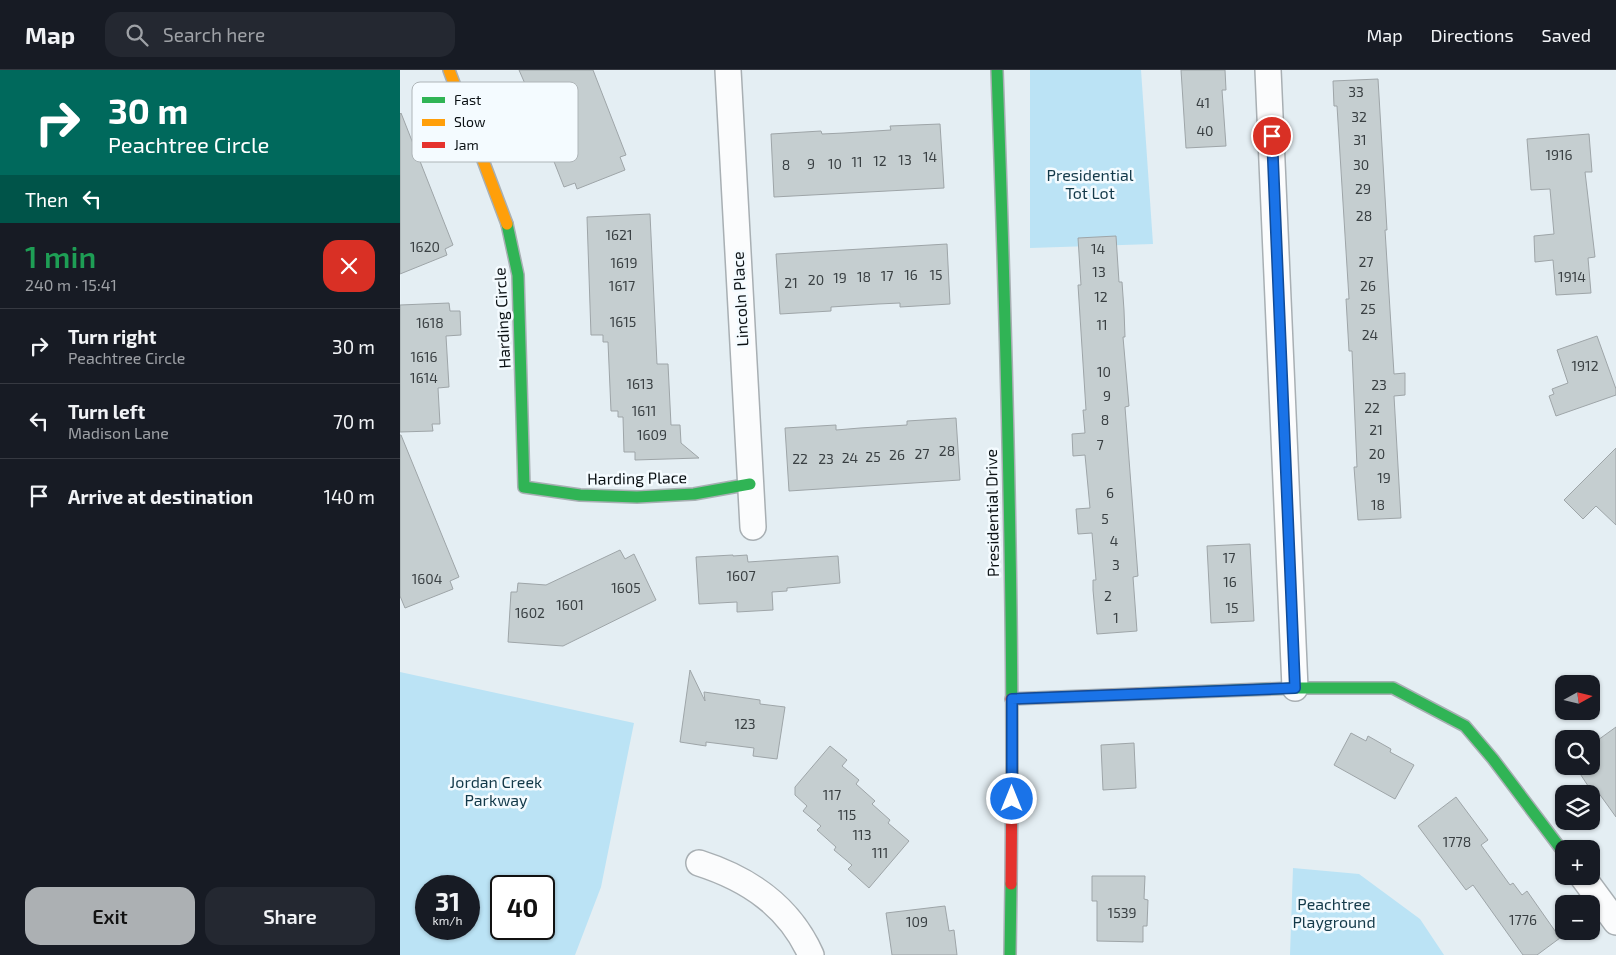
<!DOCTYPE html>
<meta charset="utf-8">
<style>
body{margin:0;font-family:"Exo 2",sans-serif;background:#242831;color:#f1f3f6;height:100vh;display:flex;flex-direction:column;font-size:19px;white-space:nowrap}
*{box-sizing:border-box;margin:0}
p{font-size:16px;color:#9ea1a6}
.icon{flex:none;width:28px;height:28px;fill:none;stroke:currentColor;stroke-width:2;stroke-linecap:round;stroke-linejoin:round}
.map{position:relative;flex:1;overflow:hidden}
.sheet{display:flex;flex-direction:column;background:#171b24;width:400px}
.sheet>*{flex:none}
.banner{background:#00695c;color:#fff;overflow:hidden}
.needle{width:32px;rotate:82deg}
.tools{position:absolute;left:1155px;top:605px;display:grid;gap:10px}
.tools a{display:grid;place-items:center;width:45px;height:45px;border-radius:10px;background:#171b24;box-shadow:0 1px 4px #0004;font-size:25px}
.speed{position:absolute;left:15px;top:805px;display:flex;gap:10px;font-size:25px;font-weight:700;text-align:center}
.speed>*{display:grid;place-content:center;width:65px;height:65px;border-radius:50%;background:#171b24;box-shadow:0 1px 4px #0004;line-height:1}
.speed small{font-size:12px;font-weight:400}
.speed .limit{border:2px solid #111;border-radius:8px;background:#fff;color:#111}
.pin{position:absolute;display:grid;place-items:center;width:42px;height:42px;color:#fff;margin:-21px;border:2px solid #fff;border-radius:50%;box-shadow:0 1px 5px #0007}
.me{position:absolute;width:55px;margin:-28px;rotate:0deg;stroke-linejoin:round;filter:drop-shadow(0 0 4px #0008)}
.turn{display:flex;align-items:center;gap:18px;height:105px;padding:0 25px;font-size:22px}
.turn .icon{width:65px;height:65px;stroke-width:2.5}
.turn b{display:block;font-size:35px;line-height:42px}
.then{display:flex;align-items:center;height:48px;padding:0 25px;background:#0003;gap:10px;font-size:19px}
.round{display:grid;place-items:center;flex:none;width:52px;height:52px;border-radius:15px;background:#242831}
.summary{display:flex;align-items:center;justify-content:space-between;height:85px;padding:0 25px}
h1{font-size:30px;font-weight:600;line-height:38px;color:#1e9e55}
.button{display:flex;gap:10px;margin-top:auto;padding:10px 25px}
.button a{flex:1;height:58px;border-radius:15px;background:#acb0b3;color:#111;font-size:20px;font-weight:600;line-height:58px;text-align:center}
.button a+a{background:#242831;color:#f1f3f6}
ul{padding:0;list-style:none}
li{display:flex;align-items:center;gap:15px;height:75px;padding:0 25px;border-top:1px solid #363941}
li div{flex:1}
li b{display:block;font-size:19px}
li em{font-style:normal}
header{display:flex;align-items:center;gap:30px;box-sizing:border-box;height:70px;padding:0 25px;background:#171b24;border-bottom:1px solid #363941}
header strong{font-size:24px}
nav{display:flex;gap:28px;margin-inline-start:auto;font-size:18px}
.search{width:350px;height:45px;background:#242831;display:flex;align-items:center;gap:12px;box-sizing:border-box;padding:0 18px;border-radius:15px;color:#9ea1a6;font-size:19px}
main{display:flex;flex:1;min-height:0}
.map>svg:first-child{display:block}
</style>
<header>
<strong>Map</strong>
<div class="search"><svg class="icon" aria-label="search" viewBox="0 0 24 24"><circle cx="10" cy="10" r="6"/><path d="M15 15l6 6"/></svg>Search here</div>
<nav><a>Map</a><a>Directions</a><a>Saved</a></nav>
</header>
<main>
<section class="sheet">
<div class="banner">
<div class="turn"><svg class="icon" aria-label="right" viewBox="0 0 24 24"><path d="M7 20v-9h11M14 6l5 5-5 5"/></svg><div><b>30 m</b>Peachtree Circle</div></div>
<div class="then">Then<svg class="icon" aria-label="left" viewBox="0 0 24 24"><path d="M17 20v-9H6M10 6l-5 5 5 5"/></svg></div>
</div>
<div class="summary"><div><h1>1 min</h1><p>240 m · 15:41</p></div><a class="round" style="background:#d93025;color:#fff"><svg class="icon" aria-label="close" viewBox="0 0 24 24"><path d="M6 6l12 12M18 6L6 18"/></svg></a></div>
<ul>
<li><svg class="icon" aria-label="right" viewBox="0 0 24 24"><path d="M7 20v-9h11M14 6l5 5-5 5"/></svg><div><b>Turn right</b><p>Peachtree Circle</p></div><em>30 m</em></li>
<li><svg class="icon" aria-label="left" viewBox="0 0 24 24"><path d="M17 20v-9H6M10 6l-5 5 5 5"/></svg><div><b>Turn left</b><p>Madison Lane</p></div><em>70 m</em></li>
<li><svg class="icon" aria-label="arrive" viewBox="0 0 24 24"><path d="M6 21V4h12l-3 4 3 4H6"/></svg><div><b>Arrive at destination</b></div><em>140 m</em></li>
</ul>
<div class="button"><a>Exit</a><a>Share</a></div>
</section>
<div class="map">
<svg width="1216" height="885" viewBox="0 0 1216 885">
<rect width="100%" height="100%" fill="#e4eef3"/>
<path fill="#bbe3f5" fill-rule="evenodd" d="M630,0H741L753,174L630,178Z
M0,602L234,653L201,817L175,885H0ZM26,816H69V859H26ZM101,816H144V859H101Z
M893,798L959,804L1020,849L1044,885H890Z"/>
<path fill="#c5ced0" stroke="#9ea5a8" d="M119,0H193L226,85L220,87L225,100L177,119L175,113L164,117L127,23H129Z
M781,0H825L826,20H822L826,76L786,78Z
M978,9L987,160H985L994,304L1005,303V325L994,326L1001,448L958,450L954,397H957L952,281H949L946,229H949L937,36H934L933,11Z
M1,43L53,175L45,179L47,185L0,204V44Z
M540,54L544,118L374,127L371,64L421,61L422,64L444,63L491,60L490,56Z
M1189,64L1192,102H1185L1195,187L1188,188L1191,223L1156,225L1153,190L1135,192L1134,166L1154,164L1150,119L1131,120L1127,69Z
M250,144L257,294H268L271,355H280L281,373L299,388L235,390V382H224L223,347H218V341H211L208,272H203V265H191L187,147Z
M716,166L719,212H722L724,240L725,267H723L729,336L725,337L738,506L733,507L737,561L697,564L693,520V510H696L692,463L678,464L676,439L690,438L685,385L673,386L672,364L685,363L683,340H686L678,215H681L678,168Z
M547,174L550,234L500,237V233L478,234L431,237V241L380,244L376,184Z
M49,233L50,241H60L61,265L46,266L49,317L38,318L40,354H32L33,361L0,362V235Z
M1197,266L1216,319V325L1156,346L1149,326L1154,324L1152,319L1168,313L1157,280Z
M556,348L560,410L389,421L385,358L436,355V360L460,358L507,355V351Z
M0,365H1L59,507L50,511L53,519L5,538L0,526Z
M1216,378V455L1196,436L1183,449L1164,430Z
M850,474L854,551L811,553L807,476Z
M220,480L225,489L234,484L256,530L163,576L108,572L111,522H117L118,513L146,515Z
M333,485V486L347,485L348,492L438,486L440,513L387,518V521L372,522L373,540L337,542V532L299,534L296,487Z
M290,600L305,631L304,622L360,630V634L385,637L377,689L353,686L354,678L306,672V676L280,672Z
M1216,657V747L1198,722L1194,725L1175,696H1191V675Z
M951,663L966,671L968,666L991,679L990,682L1014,695L995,729L934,695Z
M734,673L736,718L703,720L701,675Z
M430,676L447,690L442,696L459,710L456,714L475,731L472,734L490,750L488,753L509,771L469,818L448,799L452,795L434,780L436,777L417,760L421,756L403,741L407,736L395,725V717Z
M1056,727L1088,770L1081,775L1110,815L1113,813L1122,825L1127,821L1160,868L1137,885H1123L1073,815L1066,820L1018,756Z
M692,806H745L744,829L748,830L747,856H743V872L697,871V831H692Z
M545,836L549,861L554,860L557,885H492L486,843Z"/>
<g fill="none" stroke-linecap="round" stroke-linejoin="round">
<g stroke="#a8afb3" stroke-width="28">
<path id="street" d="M328,0L353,457
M868,0L895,618
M299,793C349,809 389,836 411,885
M1182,806L1216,852"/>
</g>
<g stroke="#a8afb3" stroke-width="14">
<path id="fast" d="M597,0C605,233 612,466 612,700
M107,154L118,205L124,417L180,425L237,427L294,424L350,414
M738,624L895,618H993L1065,656L1093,689L1164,783
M610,885L611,814"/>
</g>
<g stroke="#a8afb3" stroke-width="14">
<path id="slow" d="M49,0L107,154"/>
</g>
<g stroke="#a8afb3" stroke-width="14">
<path id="jam" d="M611,629L738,624
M611,814L612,700"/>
</g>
<use href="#street" stroke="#fbfcfd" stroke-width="25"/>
<use href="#fast" stroke="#30b455" stroke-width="11"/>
<use href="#slow" stroke="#ff9f0a" stroke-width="11"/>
<use href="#jam" stroke="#e5322d" stroke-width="11"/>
</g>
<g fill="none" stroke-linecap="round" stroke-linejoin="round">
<g stroke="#114b97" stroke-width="12">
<path id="route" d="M612,729V629L895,618L872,66"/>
</g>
<use href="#route" stroke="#1a73e8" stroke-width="9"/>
</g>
<g text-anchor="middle" stroke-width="5" stroke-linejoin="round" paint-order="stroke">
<g font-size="14" fill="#3a4043">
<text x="956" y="27">33</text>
<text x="803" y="38">41</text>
<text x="959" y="52">32</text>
<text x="805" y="66">40</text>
<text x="960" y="75">31</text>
<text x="1159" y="90">1916</text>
<text x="530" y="92">14</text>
<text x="505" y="95">13</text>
<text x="480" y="96">12</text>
<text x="457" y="97">11</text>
<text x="411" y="99">9</text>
<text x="435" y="99">10</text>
<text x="386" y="100">8</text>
<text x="961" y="100">30</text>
<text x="963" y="124">29</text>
<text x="964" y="151">28</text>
<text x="219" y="170">1621</text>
<text x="25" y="182">1620</text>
<text x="698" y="184">14</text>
<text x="966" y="197">27</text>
<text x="224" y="198">1619</text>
<text x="699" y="207">13</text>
<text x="511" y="210">16</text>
<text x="536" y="210">15</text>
<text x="487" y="211">17</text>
<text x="464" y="212">18</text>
<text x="1172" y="212">1914</text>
<text x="440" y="213">19</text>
<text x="416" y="215">20</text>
<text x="391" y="218">21</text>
<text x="222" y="221">1617</text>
<text x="968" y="221">26</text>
<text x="701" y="232">12</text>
<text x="968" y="244">25</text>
<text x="223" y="257">1615</text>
<text x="30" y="258">1618</text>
<text x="702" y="260">11</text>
<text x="970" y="270">24</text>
<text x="24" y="292">1616</text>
<text x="1185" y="301">1912</text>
<text x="704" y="307">10</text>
<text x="24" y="313">1614</text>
<text x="240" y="319">1613</text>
<text x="979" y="320">23</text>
<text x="707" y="331">9</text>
<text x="972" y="343">22</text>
<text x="244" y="346">1611</text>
<text x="705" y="355">8</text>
<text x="976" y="365">21</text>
<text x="252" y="370">1609</text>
<text x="700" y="380">7</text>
<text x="547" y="386">28</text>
<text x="522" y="389">27</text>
<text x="977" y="389">20</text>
<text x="497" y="390">26</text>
<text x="473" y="392">25</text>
<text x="450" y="393">24</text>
<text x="400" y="394">22</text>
<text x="426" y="394">23</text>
<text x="984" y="413">19</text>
<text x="710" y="428">6</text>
<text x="978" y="440">18</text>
<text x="705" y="454">5</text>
<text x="714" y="476">4</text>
<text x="829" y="493">17</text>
<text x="716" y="500">3</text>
<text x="341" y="511">1607</text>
<text x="27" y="514">1604</text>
<text x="830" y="517">16</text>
<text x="226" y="523">1605</text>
<text x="708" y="531">2</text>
<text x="170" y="540">1601</text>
<text x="832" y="543">15</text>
<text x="130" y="548">1602</text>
<text x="716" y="553">1</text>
<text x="345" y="659">123</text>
<text x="432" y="730">117</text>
<text x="447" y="750">115</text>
<text x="462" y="770">113</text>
<text x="1057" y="777">1778</text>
<text x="480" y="788">111</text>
<text x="722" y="848">1539</text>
<text x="1123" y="855">1776</text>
<text x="517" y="857">109</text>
</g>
<g font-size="16" fill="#133949" stroke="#f4fbff">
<text x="690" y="111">Presidential<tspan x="690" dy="18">Tot Lot</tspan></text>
<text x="96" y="718">Jordan Creek<tspan x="96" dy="18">Parkway</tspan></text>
<text x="934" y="840">Peachtree<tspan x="934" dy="18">Playground</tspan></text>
</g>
<g font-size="16" fill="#0b1114" stroke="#f4fbff">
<text transform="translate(340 229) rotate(-93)" y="6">Lincoln Place</text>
<text transform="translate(102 248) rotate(-93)" y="6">Harding Circle</text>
<text transform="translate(237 408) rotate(-1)" y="6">Harding Place</text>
<text transform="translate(592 443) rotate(-91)" y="6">Presidential Drive</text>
</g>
</g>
<rect x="12" y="12" width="166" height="80" rx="8" fill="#f4fbff" stroke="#aeb5b8" stroke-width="1"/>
<rect x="22" y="27" width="23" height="6" fill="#30b455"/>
<rect x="22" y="49" width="23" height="7" fill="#ff9f0a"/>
<rect x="22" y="72" width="23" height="6" fill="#e5322d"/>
<g font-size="14" fill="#0b1114">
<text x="54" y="35">Fast</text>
<text x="54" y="57">Slow</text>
<text x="54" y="80">Jam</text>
</g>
</svg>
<div class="tools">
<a><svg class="needle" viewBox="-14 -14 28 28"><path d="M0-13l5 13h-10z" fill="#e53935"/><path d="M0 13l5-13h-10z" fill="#9ea1a6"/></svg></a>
<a><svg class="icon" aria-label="search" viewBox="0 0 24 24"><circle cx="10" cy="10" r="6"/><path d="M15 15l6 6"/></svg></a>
<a><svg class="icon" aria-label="layers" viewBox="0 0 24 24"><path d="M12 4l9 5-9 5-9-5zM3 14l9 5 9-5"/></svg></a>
<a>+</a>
<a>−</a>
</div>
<div class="speed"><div>31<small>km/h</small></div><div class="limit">40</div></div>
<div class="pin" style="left:872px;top:66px;background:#d93025"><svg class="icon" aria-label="arrive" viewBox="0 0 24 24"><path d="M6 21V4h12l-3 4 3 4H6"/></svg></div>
<svg class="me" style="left:612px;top:729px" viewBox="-20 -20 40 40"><circle r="17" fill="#1a73e8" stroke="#fff" stroke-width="3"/><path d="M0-11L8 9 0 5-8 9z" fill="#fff"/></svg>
</div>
</main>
